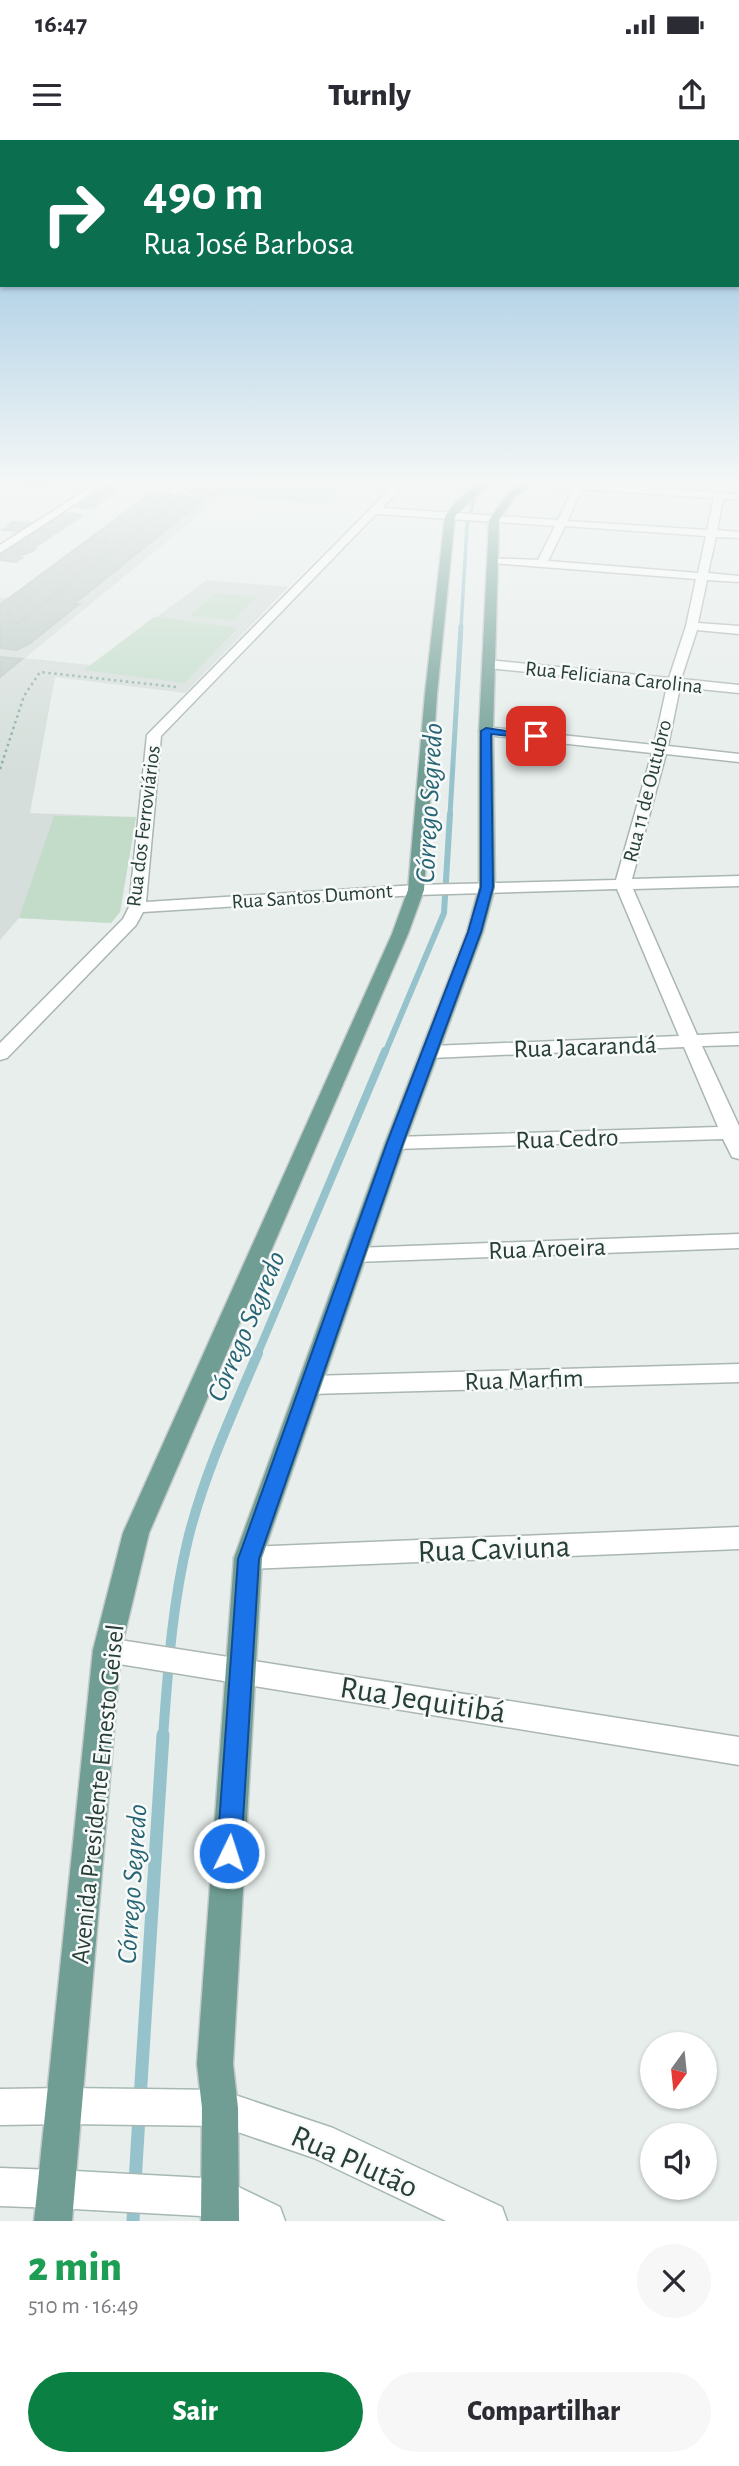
<!DOCTYPE html>
<html lang="pt">
<meta charset="utf-8">
<style>
body{margin:0;font-family:"Alegreya Sans",sans-serif;background:#f7f7f7;color:#2b2b33;height:100vh;display:flex;flex-direction:column;font-size:26px;white-space:nowrap}
*{box-sizing:border-box;margin:0}
p{font-size:23px;color:#7c7c81}
.icon{flex:none;width:38px;height:38px;fill:none;stroke:currentColor;stroke-width:2;stroke-linecap:round;stroke-linejoin:round}
.map{position:relative;height:2081px;overflow:hidden}
.side{display:flex;flex-direction:column;background:#fff;flex:1}
.side>*{flex:none}
.guide{position:absolute;left:0px;top:0px;width:740px;height:147px;box-shadow:0 2px 5px #0004;background:#0b6e4f;color:#fff;overflow:hidden}
.needle{width:46px;rotate:195deg}
.tools{position:absolute;left:640px;top:1892px;display:grid;gap:14px}
.tools a{display:grid;place-items:center;width:77px;height:77px;border-radius:50%;background:#fff;box-shadow:0 2px 5px #0004;font-size:35px}
.pin{position:absolute;display:grid;place-items:center;width:60px;height:60px;color:#fff;margin:-30px;border-radius:14px;box-shadow:0 4px 10px #0006}
.me{position:absolute;width:77px;margin:-38px;rotate:4deg;stroke-linejoin:round;filter:drop-shadow(0 0 5px #0008)}
.turn{display:flex;align-items:center;gap:24px;height:147px;padding:0 28px;font-size:32px}
.turn .icon{width:91px;height:91px;stroke-width:2.5}
.turn b{display:block;font-size:49px;line-height:60px}
.round{display:grid;place-items:center;flex:none;width:74px;height:74px;border-radius:37px;background:#f7f7f7}
.head{display:flex;align-items:center;justify-content:space-between;height:119px;padding:0 28px}
h1{font-size:42px;font-weight:800;line-height:52px;color:#1e9e55}
.action{display:flex;gap:14px;margin-top:auto;padding:14px 28px}
.action a{flex:1;height:80px;border-radius:42px;background:#0b8043;color:#fff;font-size:28px;font-weight:800;line-height:80px;text-align:center}
.action a+a{background:#f7f7f7;color:#2b2b33}
.status{display:flex;justify-content:space-between;align-items:center;height:49px;padding:0 35px;background:#fff;direction:ltr}
.status svg{height:19px;fill:currentColor}
header{display:flex;justify-content:space-between;align-items:center;height:91px;padding:0 28px;background:#fff;font-size:32px;font-weight:800}
.map>svg:first-child{display:block}
</style>
<div class="status"><b>16:47</b><svg viewBox="0 0 49 12"><path d="M0 12V9h3v3zM5 12V6h3v6zM10 12V3h3v9zM15 12V0h3v12zM26 1h20v11H26zM47 4h2v5h-2z"/></svg></div>
<header><svg class="icon" aria-label="menu" viewBox="0 0 24 24"><path d="M4 6h16M4 12h16M4 18h16"/></svg>Turnly<svg class="icon" aria-label="share" viewBox="0 0 24 24"><path d="M12 15V3M7 8l5-5 5 5M5 13v7h14v-7"/></svg></header>
<div class="map">
<svg width="739" height="2081" viewBox="0 0 739 2081">
<rect width="100%" height="100%" fill="#e7eeeb"/>
<path fill="#d5deda" d="M154,351L221,357L25,518L91,525L207,440L288,447L185,553L55,537L30,673L136,677L120,772L111,783L19,778L0,800V458L10,457Z"/>
<path fill="#c3dcca" d="M206,339H350L324,364L188,353Z
M215,453L256,457H257L233,480L190,476Z
M154,477L237,488L185,543L84,530Z
M54,676L136,677L120,772L111,783L19,778Z"/>
<g fill="none" stroke-linecap="round" stroke-linejoin="round">
<path stroke="#96c2cc" stroke-width="3.5" d="M461,488L467,385L475,357L497,339"/>
<path stroke="#96c2cc" stroke-width="5" d="M450,675L461,486"/>
<path stroke="#96c2cc" stroke-width="6" d="M385,913L444,773L450,674"/>
<path stroke="#96c2cc" stroke-width="8" d="M257,1215L385,911"/>
<path stroke="#96c2cc" stroke-width="10" d="M163,1597C168,1530 172,1465 188,1399C204,1335 232,1274 258,1213"/>
<path stroke="#96c2cc" stroke-width="13" d="M140,1959L163,1595
M135,2043L139,1976
M133,2081L134,2063"/>
</g>
<path fill="#bfcbc7" stroke="#bac7c2" stroke-width="2" d="M206,339H236L216,356L188,353Z
M6,341L52,342L48,347L1,346Z
M107,343L126,344L116,348H121L116,351L97,350Z
M96,351L115,352L106,355L110,356L105,359L85,358Z
M151,353L166,354L6,475L0,474V465Z
M166,354L183,356L18,483L0,481V474L6,475Z
M183,356L203,360L74,464H79L29,504L17,510L0,508V481L18,483Z
M83,359L103,361L92,364L97,365L92,368L72,367Z
M63,373L83,375L72,379H77L72,383L52,381Z
M13,382L31,383L20,391L1,390L12,387L8,385Z
M50,382L70,384L59,387L64,388L59,392L38,390Z
M36,391L57,393L47,396L51,397L45,401L24,399Z
M22,401L42,403L31,407L36,408L31,412L9,410Z
M7,411L28,413L17,417L22,418L16,422L0,420V416Z
M0,517L22,519L0,537Z"/>
<g fill="none" stroke-linecap="round" stroke-linejoin="round">
<path stroke="#c1cbc7" stroke-width="9" stroke-dasharray="9 4.5" stroke-linecap="butt" d="M0,478L7,479L171,355"/>
<g stroke="#aab6b2" stroke-width="3">
<path id="minor" d="M103,339H114L0,413V405Z
M185,339H195L177,354H171V350Z
M400,339H409L382,368L558,380L573,349L524,345L527,340L739,354V360L723,359L717,390L739,392V398L716,397L708,433L739,436V442L707,440L698,483L739,486V494L697,490L681,539L739,545V553L680,547L668,606L739,614V622L666,614L632,739L739,736V746L633,749L697,895L739,893V905L702,906L739,986V1019L732,1017L723,999L395,1009L385,1003L395,997L718,987L684,907L431,918L422,912L431,906L679,896L617,749L416,755L143,772L136,785L7,918L0,920V903L123,779L129,767L147,595ZM582,349L714,358L707,390L567,381ZM376,374L555,386L538,420L488,418V422L492,423L696,439L686,486L669,538L488,520L482,524L488,528L667,546L654,605L486,587L479,591L486,595L652,613L616,740L416,745L146,762L161,596ZM565,386L706,396L698,433L548,421Z
M739,1094V1108L355,1122L347,1120L344,1115L347,1110L355,1108Z
M739,1224V1242L310,1254L301,1251L298,1245L301,1239L310,1236Z
M739,1387V1409L248,1429L238,1426L234,1418L238,1410L248,1407Z
M107,1498L739,1597V1625L107,1522L97,1519L93,1510L97,1501Z"/>
</g>
<g stroke="#aab6b2" stroke-width="3">
<path id="tertiary" d="M66,1948L79,1953L84,1966L79,1979L66,1984L0,1985V1949Z
M0,2028L56,2030L69,2036L75,2049L69,2062L56,2068L0,2066Z"/>
</g>
<g stroke="#a6b8b3" stroke-width="3">
<path id="secondary" d="M66,1948L220,1950L333,1988L502,2067L507,2081H446L314,2018L220,1986L66,1984L53,1979L48,1966L53,1953Z
M56,2030L222,2039L280,2067L285,2081H227L219,2077L56,2068L43,2062L37,2049L43,2036Z"/>
</g>
<g stroke="#c3c9c8" stroke-width="3">
<path id="primary" d="M484,339H494L455,376L437,554L424,750L408,794L149,1393L121,1510L72,2081H34L93,1510L123,1393L392,794L408,750L425,554L445,376L456,362Z
M527,339H537L513,359L499,380L493,591L495,747L483,792L405,1003L262,1418L233,1924L238,1968L239,2081H201L202,1968L197,1924L234,1418L385,1003L467,792L479,747V591L489,380L507,355Z"/>
</g>
<path stroke="#8baea4" stroke-width="2.5" stroke-dasharray="2.5 3.5" stroke-linecap="butt" d="M0,629L24,556L40,532L176,547"/>
<use href="#minor" fill="#fff" fill-rule="evenodd"/>
<use href="#tertiary" fill="#fff" fill-rule="evenodd"/>
<use href="#secondary" fill="#fff" fill-rule="evenodd"/>
<use href="#primary" fill="#709e94" fill-rule="evenodd"/>
</g>
<linearGradient id="sky" x2="0" y2="1"><stop stop-color="#87badd"/><stop offset="0.54" stop-color="#f4f7f6"/><stop offset="1" stop-color="#f4f7f6" stop-opacity="0"/></linearGradient>
<rect width="739" height="631" fill="url(#sky)"/>
<path fill="#1a73e8" stroke="#114b97" stroke-width="2" d="M486,588L541,596L536,599L491,594L493,747L481,792L403,1003L259,1419L241,1713L238,1722L229,1725L220,1722L217,1713L238,1419L387,1003L468,792L481,747V591Z"/>
<g text-anchor="middle" stroke-width="5" stroke-linejoin="round" paint-order="stroke">
<g font-size="21" fill="#273e39" stroke="#f7faf9">
<text transform="translate(614 537) rotate(6)" y="7">Rua Feliciana Carolina</text>
<text transform="translate(647 651) rotate(-76)" y="7">Rua 11 de Outubro</text>
<text transform="translate(143 686) rotate(-83)" y="7">Rua dos Ferroviários</text>
<text transform="translate(312 756) rotate(-4)" y="7">Rua Santos Dumont</text>
</g>
<g font-size="26" fill="#273e39" stroke="#f7faf9">
<text transform="translate(585 906) rotate(-2)" y="9">Rua Jacarandá</text>
<text transform="translate(567 998) rotate(-2)" y="9">Rua Cedro</text>
<text transform="translate(547 1108) rotate(-2)" y="9">Rua Aroeira</text>
<text transform="translate(524 1239) rotate(-2)" y="9">Rua Marfim</text>
<text transform="translate(97 1654) rotate(-84)" y="9">Avenida Presidente Ernesto Geisel</text>
</g>
<g font-size="28" font-style="italic" fill="#276575" stroke="#f7faf9">
<text transform="translate(428 663) rotate(-87)" y="10">Córrego Segredo</text>
<text transform="translate(245 1186) rotate(-67)" y="10">Córrego Segredo</text>
<text transform="translate(131 1744) rotate(-86)" y="10">Córrego Segredo</text>
</g>
<g font-size="32" fill="#273e39" stroke="#f7faf9">
<text transform="translate(494 1408) rotate(-2)" y="11">Rua Caviuna</text>
<text transform="translate(423 1559) rotate(9)" y="11">Rua Jequitibá</text>
<text transform="translate(355 2021) rotate(24)" y="11">Rua Plutão</text>
</g>
</g>
</svg>
<div class="tools">
<a><svg class="needle" viewBox="-14 -14 28 28"><path d="M0-13l5 13h-10z" fill="#e53935"/><path d="M0 13l5-13h-10z" fill="#7c7c81"/></svg></a>
<a><svg class="icon" aria-label="sound" viewBox="0 0 24 24"><path d="M4 9h4l5-4v14l-5-4H4zM17 9q2 3 0 6"/></svg></a>
</div>
<div class="pin" style="left:536px;top:596px;background:#d93025"><svg class="icon" aria-label="arrive" viewBox="0 0 24 24"><path d="M6 21V4h12l-3 4 3 4H6"/></svg></div>
<svg class="me" style="left:229px;top:1713px" viewBox="-20 -20 40 40"><circle r="17" fill="#1a73e8" stroke="#fff" stroke-width="3"/><path d="M0-11L8 9 0 5-8 9z" fill="#fff"/></svg>
<div class="guide">
<div class="turn"><svg class="icon" aria-label="right" viewBox="0 0 24 24"><path d="M7 20v-9h11M14 6l5 5-5 5"/></svg><div><b>490 m</b>Rua José Barbosa</div></div>
</div>
</div>
<section class="side">
<div class="head"><div><h1>2 min</h1><p>510 m · 16:49</p></div><a class="round"><svg class="icon" aria-label="close" viewBox="0 0 24 24"><path d="M6 6l12 12M18 6L6 18"/></svg></a></div>
<div class="action"><a>Sair</a><a>Compartilhar</a></div>
</section>
